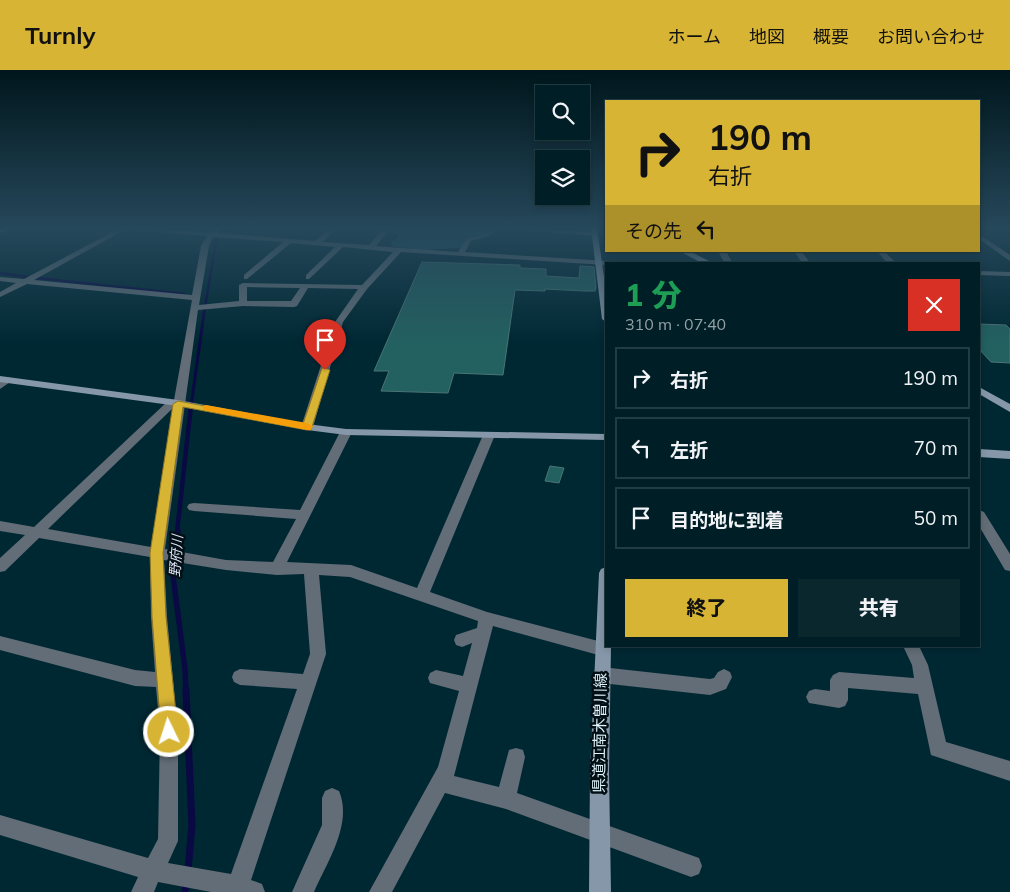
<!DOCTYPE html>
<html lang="ja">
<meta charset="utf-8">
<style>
body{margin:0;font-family:Mulish,"Noto Sans JP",sans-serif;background:#0a272e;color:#f1f3f6;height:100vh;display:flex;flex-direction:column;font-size:19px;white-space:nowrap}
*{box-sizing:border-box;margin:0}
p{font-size:16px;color:#95a2a7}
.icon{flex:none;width:28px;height:28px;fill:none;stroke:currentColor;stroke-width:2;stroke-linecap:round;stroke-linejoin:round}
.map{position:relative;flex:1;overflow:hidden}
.sheet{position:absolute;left:605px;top:192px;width:375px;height:385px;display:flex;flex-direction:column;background:#001e26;border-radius:0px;box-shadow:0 2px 8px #0003,0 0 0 1px #223c43}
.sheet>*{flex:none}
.top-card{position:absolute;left:605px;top:30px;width:375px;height:152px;border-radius:0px;box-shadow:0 2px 8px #0003,0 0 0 1px #223c43;background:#d7b434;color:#111;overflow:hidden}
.tools{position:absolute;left:535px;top:15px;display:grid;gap:10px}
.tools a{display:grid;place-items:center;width:55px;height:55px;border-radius:0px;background:#001e26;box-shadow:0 2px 8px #0003,0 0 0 1px #223c43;font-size:25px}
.pin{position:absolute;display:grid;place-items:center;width:42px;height:42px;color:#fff;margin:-51px -21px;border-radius:50% 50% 50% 0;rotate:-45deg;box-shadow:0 0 5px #0007}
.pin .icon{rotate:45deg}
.me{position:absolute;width:55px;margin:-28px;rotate:356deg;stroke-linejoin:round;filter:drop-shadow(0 0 4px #0008)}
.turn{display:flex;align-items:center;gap:18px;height:105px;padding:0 20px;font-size:22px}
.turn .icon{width:65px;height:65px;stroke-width:2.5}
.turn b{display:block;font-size:35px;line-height:42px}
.then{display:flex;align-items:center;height:48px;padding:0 20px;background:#0003;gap:10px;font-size:19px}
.round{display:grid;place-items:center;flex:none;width:52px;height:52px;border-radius:0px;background:#0a272e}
.headline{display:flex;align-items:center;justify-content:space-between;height:85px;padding:0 20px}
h1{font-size:30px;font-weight:800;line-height:38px;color:#1e9e55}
.primary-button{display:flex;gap:10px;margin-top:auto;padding:10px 20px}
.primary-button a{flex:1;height:58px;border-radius:0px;background:#d7b434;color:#111;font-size:20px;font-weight:800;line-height:58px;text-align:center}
.primary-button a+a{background:#0a272e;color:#f1f3f6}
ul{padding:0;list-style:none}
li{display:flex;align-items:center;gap:15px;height:62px;margin:0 10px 8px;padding:0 10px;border:2px solid #223c43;border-radius:0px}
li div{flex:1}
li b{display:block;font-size:19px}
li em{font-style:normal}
header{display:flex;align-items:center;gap:30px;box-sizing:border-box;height:70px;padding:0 25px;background:#d7b434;color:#111}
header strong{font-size:24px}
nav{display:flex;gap:28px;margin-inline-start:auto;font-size:18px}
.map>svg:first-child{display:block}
</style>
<header>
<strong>Turnly</strong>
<nav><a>ホーム</a><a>地図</a><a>概要</a><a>お問い合わせ</a></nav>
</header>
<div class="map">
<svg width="1010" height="822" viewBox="0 0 1010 822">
<rect width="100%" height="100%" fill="#002833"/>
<path fill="#1e5565" d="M390,158H495L487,164L474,168L461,178L421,180L391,176L392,171L398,168L399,165L389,161Z"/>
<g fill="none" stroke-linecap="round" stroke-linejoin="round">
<path stroke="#090943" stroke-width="2.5" d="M0,203L28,207
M37,208L184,224
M205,237L217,166L229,158"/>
<path stroke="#090943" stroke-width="3" d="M191,336L205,236"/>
<path stroke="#090943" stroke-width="4.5" d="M177,462L191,335"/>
<path stroke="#090943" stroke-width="5.5" d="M178,461L173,506L185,599L186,621"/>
<path stroke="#090943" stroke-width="7" d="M186,620L192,755L188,801
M185,822L186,811"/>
</g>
<path fill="#236060" stroke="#4a7575" d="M422,192L520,195V198L546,199V206L579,208L580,196L594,197L596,218L595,221H585L545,219V221L515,220L503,305L454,303L448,323L381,321L389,301H374Z
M979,254L1006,255L1010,259V293L991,292L979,279Z
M550,396L564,398L559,413L545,411Z"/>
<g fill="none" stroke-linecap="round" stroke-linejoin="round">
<path fill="#626d77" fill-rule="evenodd" d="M120,158H128L34,210L192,225L201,176L207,166L135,160L132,158L209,162L217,158H225L218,163L315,171L330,158H337L323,172L369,175L384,158H391L376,176L458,182L466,169L485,164L493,158H500L489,166L471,171L465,182L624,192L625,194H606V195L401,182L367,219L343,252L313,357L307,360L301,357L335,252L358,219L308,218L297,236L294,237L243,236L198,240L165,479L226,490L273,492L296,449L194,441L189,440L187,437L189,434L194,433L300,440L340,362L346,359L352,362L287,492L351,495L417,518L483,365L489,362L493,363L495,365L430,522L487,542L602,572L606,574V576L610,579L608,584L602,586L493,556L454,706L499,717L509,680L516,678L523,680L525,687L517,723L699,788L702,796L699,804L691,807L506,739L445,723L392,822H369L438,697L459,621L430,613L428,608L430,603L436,600L463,606L472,573L462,577L456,575L454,570L456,565L477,558L478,551L350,507L319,505L326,584L251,810L262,814L265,822H211L158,812L154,822H131L138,807L0,765V745L148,788L158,769L160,662L156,617L135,616L0,580V566L135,600L155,602L151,547L150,487L39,468L5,501L0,502V488L25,465L0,461V451L34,457L168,331L174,330L192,230L27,214L0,227V222L16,213L0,211V207L24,209ZM213,167L283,172L244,205V209H247L291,173L335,177L306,205V209H309L343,177L393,182L362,215L243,213L239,215V231L199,235L209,176ZM247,217L300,218L291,231H247ZM173,338L151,477L48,459ZM164,490L226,500L277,505L304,504L310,584L303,604L240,599L234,602L232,607L234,612L240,615L297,619L231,804L168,793L178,771V662L167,547Z
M518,158L595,162L598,164L595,166L521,160Z
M979,164L1010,185V191L979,169Z
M718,181H726L733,194H725Z
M794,181H801L811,194H803Z
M877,181H884L897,194H888Z
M979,201L1010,202V206L979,205Z
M8,307L13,310L0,319V311Z
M979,440L984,442L1010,484V501L1005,500L979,456Z
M903,576H919L928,595L946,672L1010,691V711L931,685L918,624L848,618V630L845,636L839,638L809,633L806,627L809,621L815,619L830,621V610L833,605L839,602L914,608L912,595Z
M601,597L710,609L714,608L718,602L724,599L730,602L732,607L726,619L710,625L601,613L595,610L593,605L595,600Z
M332,718L339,721C353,754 327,792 314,822H292L322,755V728L325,721Z"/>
<path fill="#8597a8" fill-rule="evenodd" d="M11,158L10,159L0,163V159Z
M591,158H597L606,220V252L602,249Z
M679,181H689L715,194H704Z
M0,306L178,330L307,354L346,359L606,364V370L346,365L307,360L178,336L0,312Z
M979,317L1010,334V342L979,324Z
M979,379L1010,381V389L979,387Z
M606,497V576H611L609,702L611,822H589L590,702L599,503L601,499Z"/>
</g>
<linearGradient id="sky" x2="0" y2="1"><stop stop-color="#00161c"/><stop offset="0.58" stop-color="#26485b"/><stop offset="1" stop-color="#26485b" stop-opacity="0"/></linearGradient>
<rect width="1010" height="273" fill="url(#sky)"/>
<path fill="#d7b434" stroke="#8c7522" d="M322,298H325L330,300L311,360H307L183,337L163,483L166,547L178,662L175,668L169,670L164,668L161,662L152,547L150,483L173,334L178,331L303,354Z"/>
<path fill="#f59e0b" d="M206,335L307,353L313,356L311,360H307L203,340V336Z"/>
<g text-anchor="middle" stroke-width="5" stroke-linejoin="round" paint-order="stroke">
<g font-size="14" font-style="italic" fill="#dce2f5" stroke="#020f14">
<text transform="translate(176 486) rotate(-86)" y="5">野府川</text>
</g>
<g font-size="15" fill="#def3fa" stroke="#020f14">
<text transform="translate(600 663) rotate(-89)" y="5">県道江南木曽川線</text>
</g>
</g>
</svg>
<div class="tools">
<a><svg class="icon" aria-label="search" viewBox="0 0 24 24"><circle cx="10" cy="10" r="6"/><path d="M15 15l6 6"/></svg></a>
<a><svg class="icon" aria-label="layers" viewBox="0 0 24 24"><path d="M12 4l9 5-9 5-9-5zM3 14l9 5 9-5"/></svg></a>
</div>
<div class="pin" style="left:325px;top:300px;background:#d93025"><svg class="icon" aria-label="arrive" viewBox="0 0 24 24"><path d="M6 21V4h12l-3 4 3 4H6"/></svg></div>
<svg class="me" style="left:169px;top:662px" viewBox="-20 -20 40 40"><circle r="17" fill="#d7b434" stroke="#fff" stroke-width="3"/><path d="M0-11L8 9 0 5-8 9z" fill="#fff"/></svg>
<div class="top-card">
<div class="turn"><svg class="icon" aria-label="right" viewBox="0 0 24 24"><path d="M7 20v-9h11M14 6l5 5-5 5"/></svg><div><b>190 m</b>右折</div></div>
<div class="then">その先<svg class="icon" aria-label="left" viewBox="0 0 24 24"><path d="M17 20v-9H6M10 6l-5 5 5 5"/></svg></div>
</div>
<section class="sheet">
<div class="headline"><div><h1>1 分</h1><p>310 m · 07:40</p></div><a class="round" style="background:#d93025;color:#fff"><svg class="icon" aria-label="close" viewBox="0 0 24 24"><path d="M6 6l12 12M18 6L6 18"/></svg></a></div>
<ul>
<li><svg class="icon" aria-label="right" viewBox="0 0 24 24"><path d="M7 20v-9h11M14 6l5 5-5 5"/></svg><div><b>右折</b></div><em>190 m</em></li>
<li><svg class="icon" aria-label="left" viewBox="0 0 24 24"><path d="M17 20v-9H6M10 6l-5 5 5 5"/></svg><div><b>左折</b></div><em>70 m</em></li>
<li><svg class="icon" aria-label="arrive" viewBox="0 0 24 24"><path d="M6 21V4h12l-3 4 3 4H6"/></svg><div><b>目的地に到着</b></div><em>50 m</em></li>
</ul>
<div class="primary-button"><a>終了</a><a>共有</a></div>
</section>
</div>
